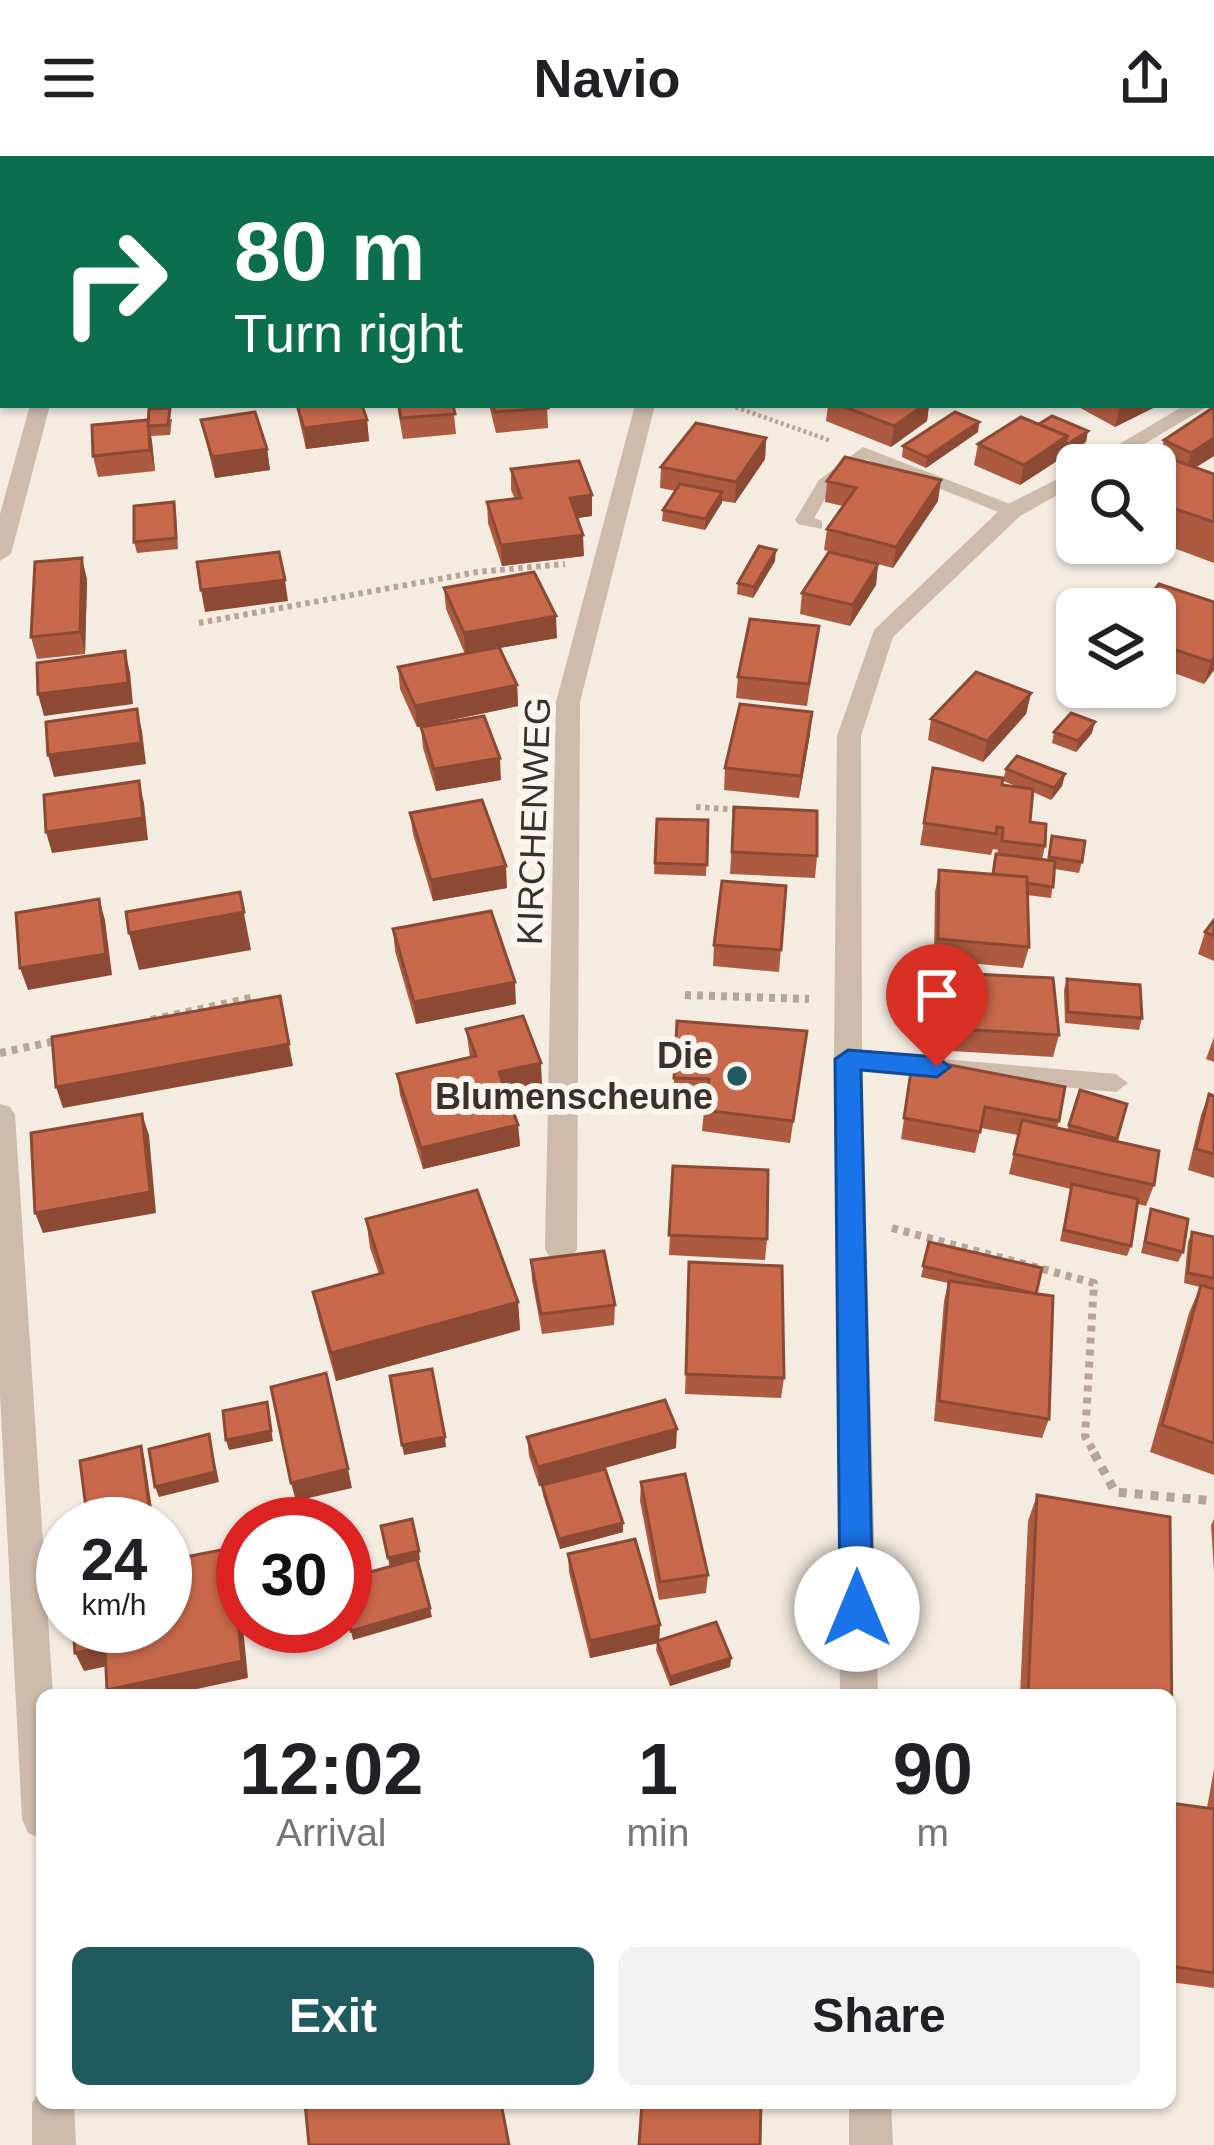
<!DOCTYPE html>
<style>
body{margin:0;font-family:Arial,sans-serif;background:#f2f2f2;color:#202124;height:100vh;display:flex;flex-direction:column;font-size:45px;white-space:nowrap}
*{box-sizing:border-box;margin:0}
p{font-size:39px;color:#757577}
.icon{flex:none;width:66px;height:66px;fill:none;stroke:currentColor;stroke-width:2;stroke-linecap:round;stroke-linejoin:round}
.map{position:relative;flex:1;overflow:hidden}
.drawer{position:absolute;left:36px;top:1533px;width:1140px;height:420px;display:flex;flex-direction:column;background:#fff;border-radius:18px;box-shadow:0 3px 9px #0004}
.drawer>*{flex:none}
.banner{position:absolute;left:0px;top:0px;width:1215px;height:252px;box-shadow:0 3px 9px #0004;background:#0b6e4f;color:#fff;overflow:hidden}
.tools{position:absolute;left:1056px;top:288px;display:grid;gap:24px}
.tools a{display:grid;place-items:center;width:120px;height:120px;border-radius:18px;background:#fff;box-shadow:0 3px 9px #0004;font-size:60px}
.speed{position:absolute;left:36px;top:1341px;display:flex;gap:24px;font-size:60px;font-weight:700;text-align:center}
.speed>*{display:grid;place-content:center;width:156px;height:156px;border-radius:50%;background:#fff;box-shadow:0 3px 9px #0004;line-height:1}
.speed small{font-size:30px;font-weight:400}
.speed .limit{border:18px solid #d22;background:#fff;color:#111}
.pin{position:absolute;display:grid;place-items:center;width:102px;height:102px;color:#fff;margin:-123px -51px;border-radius:50% 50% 50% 0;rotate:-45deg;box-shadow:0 0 12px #0007}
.pin .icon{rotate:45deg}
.me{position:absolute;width:132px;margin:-66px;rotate:0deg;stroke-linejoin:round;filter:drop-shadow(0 0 9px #0008)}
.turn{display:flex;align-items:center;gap:42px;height:252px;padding:0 36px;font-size:54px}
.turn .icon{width:156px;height:156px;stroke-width:2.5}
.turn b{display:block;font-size:84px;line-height:102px}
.eta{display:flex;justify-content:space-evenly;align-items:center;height:204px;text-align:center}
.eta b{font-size:72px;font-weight:700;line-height:84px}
.button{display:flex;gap:24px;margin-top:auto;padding:24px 36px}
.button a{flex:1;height:138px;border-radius:18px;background:#1f5a5e;color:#fff;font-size:48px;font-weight:700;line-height:138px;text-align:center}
.button a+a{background:#f2f2f2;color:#202124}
header{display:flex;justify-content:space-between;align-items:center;height:156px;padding:0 36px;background:#fff;font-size:54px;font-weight:700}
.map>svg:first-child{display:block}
</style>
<header><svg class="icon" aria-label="menu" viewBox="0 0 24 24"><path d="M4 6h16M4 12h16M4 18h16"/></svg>Navio<svg class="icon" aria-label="share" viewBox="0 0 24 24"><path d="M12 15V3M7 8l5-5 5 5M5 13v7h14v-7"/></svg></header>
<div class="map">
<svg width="1214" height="1989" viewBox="0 0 1214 1989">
<rect width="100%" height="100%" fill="#f4ebe1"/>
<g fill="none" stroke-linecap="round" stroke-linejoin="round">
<path stroke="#b9a596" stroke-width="4.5" stroke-dasharray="3 3" stroke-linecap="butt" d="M1062,0L1069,3
M628,3L672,0
M730,249L831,285"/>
<path stroke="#b9a596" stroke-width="6" stroke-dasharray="4.5 4.5" stroke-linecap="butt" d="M199,467L477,416L565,408
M696,651L742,654"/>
<path stroke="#b9a596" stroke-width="8" stroke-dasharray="6 6" stroke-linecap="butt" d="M685,839L809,843
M151,864L255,841
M0,897L60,884
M892,1072L1094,1127L1085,1280L1096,1300"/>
<path stroke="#b9a596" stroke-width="9" stroke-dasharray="8 8" stroke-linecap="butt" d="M1094,1297L1115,1336L1214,1345"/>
<path fill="#cdbbac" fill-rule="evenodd" d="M863,291L1018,351L1021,355L1006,359L865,303L832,331L814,362L822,365V373L798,368L795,364L819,324Z
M848,895L1116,918L1128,927L1116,936L848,911L836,903Z"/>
<path fill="#cdbbac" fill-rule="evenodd" d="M88,0H104V3H88Z
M30,249H50L11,398L0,405V358Z
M635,249H655L580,546L577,1093L572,1102L561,1106L550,1102L545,1093L556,546Z
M1185,249H1210L1109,309H1084Z
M1077,313V328L1020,360L893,481L861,580L862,903L878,1539H840L834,903L837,580L874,474L1004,350Z
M0,948L10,951L15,959L53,1539H42V1683L28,1677L22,1663L0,1238Z
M42,1930V1947H74L76,1989H32V1947Z
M849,1947H891L893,1989H849Z"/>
</g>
<path fill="#ac5a40" d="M287,0H354V3H287Z
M915,0H962L958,3H925Z
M0,43H3V84H0Z
M296,249H362L367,264L369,285L306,293Z
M397,249H453L456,278L403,283Z
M489,249H547L548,272L496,277Z
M828,249H929L927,265L891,291L826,265Z
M1075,249H1159L1115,271Z
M1214,251V300L1195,312L1214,318V407L1155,385V309L1143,307L1160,299L1164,284Z
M172,263L170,279L151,280L155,315L98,321L93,300L92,269Z
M201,264L267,293L270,314L215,322Z
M979,266L978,276L926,312L902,301L903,290Z
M766,282L765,303L735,347L722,345L705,374L662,365L663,354L676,335L660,332L661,311Z
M1086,286L1020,329L974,309L978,288Z
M511,313L592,360L577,362L584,400L502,410L488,367L487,346L515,343L511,334Z
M827,325L938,345L893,412L878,408L876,429L850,470L800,458L802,437L868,405L824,394L827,373L843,350L825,346Z
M176,357L178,393L137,397L134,386Z
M775,405L753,442L737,438L738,427Z
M87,423L85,498L37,503L31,481Z
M444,432L557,482L499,492L517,529L518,550L417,571L400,533L398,511L465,498L446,453Z
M1214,446V514L1204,528L1155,510V453Z
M819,470L807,550L736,542L738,521Z
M1031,537L1026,558L983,606L928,584L931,563Z
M421,571L501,624L436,635L423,592Z
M1054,576L1092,577L1076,596L1052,587Z
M810,578L799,642L724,634L725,612Z
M933,612L1002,629L1021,632L1003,625L1006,613L1065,618L1062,630L1051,644L1033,636L1030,666L1045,690L1042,704H1048L1052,680L1082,706L1079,717L1055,713L1051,742L1027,739L1029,791L1023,812L934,804L935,736L939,714L992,718L998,694L993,693L991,699L920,689Z
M734,651L817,700L815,722L730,718Z
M410,657L507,732L433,745L413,678Z
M657,663L708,664L706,720L654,718Z
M786,730L779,816L713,810L714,789Z
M1214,764V805L1198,798L1205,776Z
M393,773L516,848L416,868L395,795Z
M954,817L1059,879L1053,901L952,895L949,839Z
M1067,823L1142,862L1139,874L1065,867L1064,834Z
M677,865L807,875L790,987L702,975L705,944L673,943Z
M466,873L542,928L506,936L518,969L520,990L423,1013L400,939L397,918L470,901Z
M1214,881V906L1206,903Z
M913,902L1059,965L1057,972L1067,974L1080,934L1127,948L1116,985L1154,1029L1146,1050L1137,1048L1131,1090L1127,1100L1060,1085L1071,1033L1009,1018L1018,979L981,972L975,997L901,983Z
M1209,938L1214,940V1022L1188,1014L1201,959Z
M673,1010L767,1083L765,1104L669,1099Z
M1151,1053L1183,1096L1178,1106L1141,1097Z
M366,1063L518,1146L520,1174L336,1225L319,1164L313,1136L379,1118L370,1092Z
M1192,1076L1214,1081V1319L1150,1296L1189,1157L1200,1131L1184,1127L1188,1086Z
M929,1086L1036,1138L1049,1263L1042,1282L934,1265L944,1145L948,1127L921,1121Z
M531,1104L615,1149L614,1169L542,1178L532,1124Z
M689,1106L784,1222L781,1242L685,1238Z
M527,1281L676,1292L566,1323L623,1376L560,1393L543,1339L542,1329L539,1330L529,1300Z
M641,1326L708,1419L706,1437L659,1444L640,1345Z
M1037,1339L1170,1361L1172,1574L1170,1577V1539H1020L1028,1365Z
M1214,1363V1415L1211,1369Z
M568,1398L660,1469L659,1484L731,1502L730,1511L670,1530L656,1494L657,1487L590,1502L569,1416Z
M1214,1613V1832L1170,1826V1647L1207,1652Z"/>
<path fill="#8c4a34" d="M374,0H445V2L374,3Z
M0,117H3V137H0Z
M924,249H929L927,265L891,291L894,270Z
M1122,249H1159L1115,271L1120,250Z
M148,264L152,285L155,315L150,294Z
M367,264L369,285L306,293L304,272Z
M979,266L978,276L926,312L927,301Z
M1088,275L1086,286L1063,301L1065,290Z
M1067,280L1063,301L1020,329L1024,309Z
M766,282L765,303L735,347L736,326Z
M1214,282V300L1186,317L1191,297Z
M267,293L270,314L215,322L212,301Z
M941,324L938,345L893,412L896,391Z
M722,336V347L705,374V363Z
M592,339V360L570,363V342Z
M583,379L584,400L502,410L501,389Z
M776,394L775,405L753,442L754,431Z
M82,402L87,423L85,498L80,476Z
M878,408L876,429L850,470L853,449Z
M285,424L288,445L205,456L201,434Z
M556,460L557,482L465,498L464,477Z
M125,495L130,517L133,548L44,560L38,538Z
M1214,501V514L1204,528L1211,506Z
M517,529L518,550L417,571L415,550Z
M1031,537L1026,558L983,606L987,585Z
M137,553L142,575L146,608L54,621L48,599Z
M812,556L810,578L799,642L801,620Z
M1095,566L1092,577L1076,596L1078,585Z
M500,602L501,624L436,635L434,613Z
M1065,618L1062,630L1051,644L1054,632Z
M139,625L144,647L148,684L52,697L46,676Z
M506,710L507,732L433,745L431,724Z
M240,736L251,794L139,814L129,777Z
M99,743L105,764L112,819L28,834L20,812Z
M515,826L516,848L416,868L414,846Z
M280,840L293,910L63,952L56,931Z
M541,907L542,928L501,937L499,916Z
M142,958L149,979L156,1057L43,1077L35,1057Z
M518,969L520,990L423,1013L421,992Z
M518,1146L520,1174L336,1225L331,1197Z
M267,1246L273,1285L229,1294L226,1284Z
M677,1273L676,1292L539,1330L538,1311Z
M209,1278L219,1326L159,1341L155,1331Z
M445,1281L446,1291L404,1299L402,1289Z
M141,1290L144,1300L154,1366L145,1368H103Z
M348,1313L352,1332L296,1345L291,1327Z
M623,1367V1376L560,1393L559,1383Z
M231,1392L237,1411L248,1522L169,1539H110L107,1534Z
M419,1395L420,1404L390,1412L388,1402Z
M430,1452L432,1461L353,1484L351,1475Z
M660,1469L659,1487L590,1502V1485Z
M105,1491L113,1509L84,1515L75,1497Z
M731,1502L730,1511L670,1530V1521Z"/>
<path fill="#c8694b" stroke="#8c4a34" stroke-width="3" d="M122,0H166V3H122Z
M694,0H765L767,3H695Z
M1155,0H1214V9L1212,10V3H1148Z
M0,43H3V64H0Z
M0,93L3,109V117H0Z
M1212,166H1214V198L1212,199Z
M297,249H362L367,264L304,272Z
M399,249H453L455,258L401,262Z
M493,249H547L548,252L495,256Z
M840,249H924L894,270Z
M1214,251V282L1191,297L1164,284Z
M170,252L168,269L148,270L149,253Z
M255,256L267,293L212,301L201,264Z
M955,256L979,266L927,301L903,290Z
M1052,260L1088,275L1065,290L1067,280L1039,268Z
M1021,261L1067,280L1024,309L978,288Z
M148,264L150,294L93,300L92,269Z
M696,267L766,282L736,326L661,311Z
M1154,297L1214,318V366L1155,346V309H1108L1119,299L1143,307Z
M845,301L941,324L896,391L827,373L856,332L827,325Z
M579,305L592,339L570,342L583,379L501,389L487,346L521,342L511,313Z
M680,328L722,336L705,363L663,354Z
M174,346L176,382L134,386V350Z
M759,390L776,394L754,431L738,427Z
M279,396L285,424L201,434L197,406Z
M829,396L878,408L853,449L802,437Z
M82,402L80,476L31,481L35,406Z
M534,416L556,460L464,477L444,432Z
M1159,428L1214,446V501L1211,506L1155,487V453H1139Z
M750,463L819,470L809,528L738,521Z
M499,491L517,529L415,550L398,511Z
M125,495L128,527L38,538L37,507Z
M976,516L1031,537L987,585L931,563Z
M740,548L812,556L801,620L725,612Z
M137,553L141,587L48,599L46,566Z
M1071,557L1095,566L1078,585L1054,576Z
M484,560L500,602L434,613L421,571Z
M1017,600L1065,618L1054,632L1006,613Z
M933,612L1003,622L1002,629L1033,633L1030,666L1046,668L1045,690L1002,685L1003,672L997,671L996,678L924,667Z
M139,625L143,662L46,676L44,639Z
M482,644L506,710L431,724L410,657Z
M734,651L817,655V700L732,696Z
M657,663L708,664L707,709L655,707Z
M1052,680L1085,685L1082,706L1049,701Z
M996,698L1055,705L1053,731L1027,727V721L993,718Z
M939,714L1027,721L1029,791L938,783Z
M722,725L786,730L781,794L714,789Z
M240,736L244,756L129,777L126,756Z
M99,743L106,798L20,812L16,757Z
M491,755L515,826L414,846L393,773Z
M1214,764V780L1205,776Z
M954,817L1053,822L1059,879L957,873Z
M1067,823L1140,829L1142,862L1068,856Z
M280,840L289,888L56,931L52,881Z
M523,860L541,907L499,916L518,969L421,992L397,918L476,900L466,873Z
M677,865L807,875L793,965L703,954L709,923L674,922Z
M913,902L1065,931L1059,965L985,951L980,976L904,962Z
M1080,934L1127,948L1117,983L1069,969Z
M1209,938L1214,940V998L1196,993Z
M142,958L150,1036L35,1057L31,977Z
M1022,964L1159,995L1154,1029L1014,998Z
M673,1010L768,1014L767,1083L669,1079Z
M1072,1028L1138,1043L1131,1090L1064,1074Z
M477,1034L518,1146L331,1197L313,1136L383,1117L366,1063Z
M1151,1053L1188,1063L1183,1096L1145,1086Z
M1192,1076L1214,1081V1122L1188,1117Z
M929,1086L1042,1112L1036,1138L923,1110Z
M604,1095L615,1149L541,1158L531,1104Z
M689,1106L782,1110L784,1222L686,1218Z
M949,1125L1053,1140L1049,1263L939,1245Z
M1201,1129L1214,1133V1287L1162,1269Z
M432,1213L445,1281L402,1289L390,1220Z
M326,1217L348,1313L291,1327L271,1231Z
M665,1244L677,1273L538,1311L527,1281Z
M267,1246L271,1275L226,1284L223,1255Z
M209,1278L215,1316L155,1331L149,1293Z
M141,1290L150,1356L103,1368H88L80,1305Z
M605,1313L623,1367L559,1383L542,1329Z
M685,1318L708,1419L660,1426L641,1326Z
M1037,1339L1170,1361L1172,1574L1170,1573V1539H1028Z
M412,1363L419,1395L388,1402L381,1370Z
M635,1383L660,1469L590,1485L568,1398Z
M231,1392L242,1505L107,1534L105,1491L75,1497L73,1470H165V1405Z
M417,1403L430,1452L351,1475L345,1450V1423Z
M716,1466L731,1502L670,1521L657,1485Z
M1170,1647L1214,1653V1817L1170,1810Z
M305,1947H501L509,1989H309Z
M642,1947H761L760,1989H639Z"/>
<path fill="#1a73e8" stroke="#114b97" stroke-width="3" d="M848,894L937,901L950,911L937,921L861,914L873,1453L868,1464L857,1468L845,1464L840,1453L835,903Z"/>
<circle fill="#1f5a5e" stroke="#fbf5ee" stroke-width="4.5" cx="737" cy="920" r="12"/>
<g text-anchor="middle" stroke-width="12" stroke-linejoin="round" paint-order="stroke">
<g font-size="36" fill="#3b302b" stroke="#fbf5ee">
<text transform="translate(533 665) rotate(-88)" y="13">KIRCHENWEG</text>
</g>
<g font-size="36" font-weight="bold" fill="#3b302b" stroke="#fbf5ee" text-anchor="end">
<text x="713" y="912">Die<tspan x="713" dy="41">Blumenscheune</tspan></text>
</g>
</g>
</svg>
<div class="tools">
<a><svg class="icon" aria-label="search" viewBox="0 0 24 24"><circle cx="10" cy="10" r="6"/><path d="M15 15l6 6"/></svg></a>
<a><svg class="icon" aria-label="layers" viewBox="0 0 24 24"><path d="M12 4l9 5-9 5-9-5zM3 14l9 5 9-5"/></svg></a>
</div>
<div class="speed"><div>24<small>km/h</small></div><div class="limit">30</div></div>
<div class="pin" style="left:937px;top:911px;background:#d93025"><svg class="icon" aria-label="arrive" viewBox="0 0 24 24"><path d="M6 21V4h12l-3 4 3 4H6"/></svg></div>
<svg class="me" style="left:857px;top:1453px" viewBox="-20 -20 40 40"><circle r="19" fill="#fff"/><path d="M0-13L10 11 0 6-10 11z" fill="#1a73e8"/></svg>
<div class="banner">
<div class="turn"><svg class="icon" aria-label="right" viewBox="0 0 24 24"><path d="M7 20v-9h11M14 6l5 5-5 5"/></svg><div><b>80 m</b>Turn right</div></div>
</div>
<section class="drawer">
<div class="eta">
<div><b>12:02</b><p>Arrival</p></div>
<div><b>1</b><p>min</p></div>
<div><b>90</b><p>m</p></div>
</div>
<div class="button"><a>Exit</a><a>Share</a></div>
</section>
</div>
